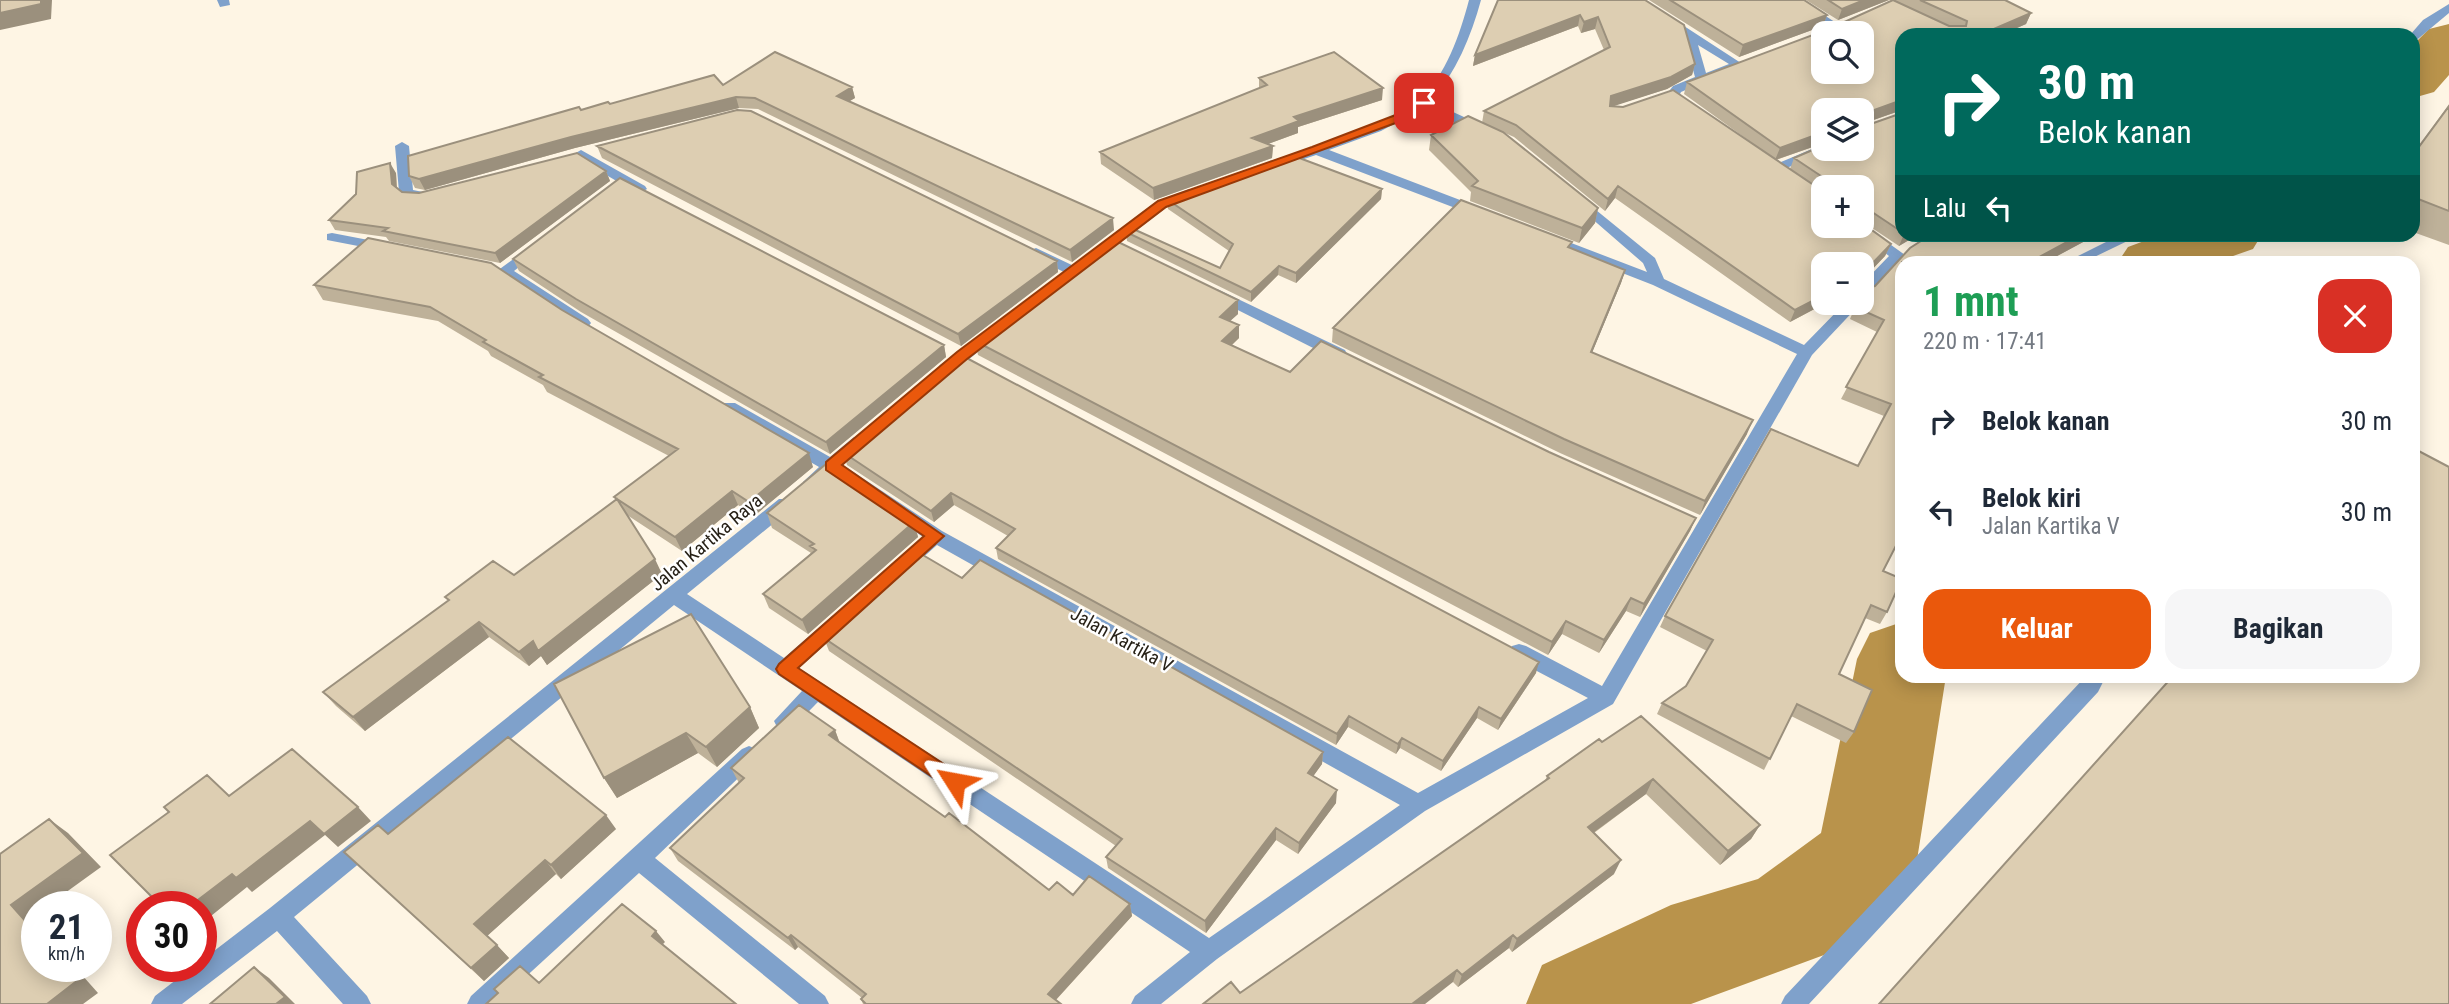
<!DOCTYPE html>
<html lang="id">
<meta charset="utf-8">
<style>
body{margin:0;font-family:"Roboto Condensed",sans-serif;background:#f6f6f7;color:#1f2937;height:100vh;display:flex;flex-direction:column;font-size:26px;white-space:nowrap}
*{box-sizing:border-box;margin:0}
p{font-size:23px;color:#747a83}
.icon{flex:none;width:38px;height:38px;fill:none;stroke:currentColor;stroke-width:2;stroke-linecap:round;stroke-linejoin:round}
.map{position:relative;flex:1;overflow:hidden}
.details{position:absolute;left:1895px;top:256px;width:525px;height:427px;display:flex;flex-direction:column;background:#fff;border-radius:21px;box-shadow:0 4px 18px #0003}
.details>*{flex:none}
.top-card{position:absolute;left:1895px;top:28px;width:525px;height:214px;border-radius:21px;box-shadow:0 4px 18px #0003;background:#00695c;color:#fff;overflow:hidden}
.tools{position:absolute;left:1811px;top:21px;display:grid;gap:14px}
.tools a{display:grid;place-items:center;width:63px;height:63px;border-radius:14px;background:#fff;box-shadow:0 4px 18px #0003;font-size:35px}
.speed{position:absolute;left:21px;top:891px;display:flex;gap:14px;font-size:35px;font-weight:700;text-align:center}
.speed>*{display:grid;place-content:center;width:91px;height:91px;border-radius:50%;background:#fff;box-shadow:0 4px 18px #0003;line-height:1}
.speed small{font-size:18px;font-weight:400}
.speed .limit{border:10px solid #d22;background:#fff;color:#111}
.pin{position:absolute;display:grid;place-items:center;width:60px;height:60px;color:#fff;margin:-30px;border-radius:14px;box-shadow:0 4px 10px #0006}
.me{position:absolute;width:77px;margin:-38px;rotate:304deg;stroke-linejoin:round;filter:drop-shadow(0 0 5px #0008)}
.turn{display:flex;align-items:center;gap:24px;height:147px;padding:0 28px;font-size:32px}
.turn .icon{width:91px;height:91px;stroke-width:2.5}
.turn b{display:block;font-size:49px;line-height:60px}
.then{display:flex;align-items:center;height:66px;padding:0 28px;background:#0003;gap:14px;font-size:26px}
.round{display:grid;place-items:center;flex:none;width:74px;height:74px;border-radius:21px;background:#f6f6f7}
.summary{display:flex;align-items:center;justify-content:space-between;height:119px;padding:0 28px}
h1{font-size:42px;font-weight:700;line-height:52px;color:#1e9e55}
.button{display:flex;gap:14px;margin-top:auto;padding:14px 28px}
.button a{flex:1;height:80px;border-radius:21px;background:#ea580c;color:#fff;font-size:28px;font-weight:700;line-height:80px;text-align:center}
.button a+a{background:#f6f6f7;color:#1f2937}
ul{padding:0;list-style:none}
li{display:flex;align-items:center;gap:21px;height:91px;padding:0 28px}
li div{flex:1}
li b{display:block;font-size:26px}
li em{font-style:normal}
.map>svg:first-child{display:block}
</style>
<div class="map">
<svg width="2449" height="1004" viewBox="0 0 2449 1004">
<rect width="100%" height="100%" fill="#fef5e4"/>
<g fill="none" stroke-linecap="round" stroke-linejoin="round">
<path fill="#b9934b" fill-rule="evenodd" d="M2449,24V75L2434,92L2413,98V45L2429,29Z
M2163,234H2262L2253,249L2216,262H2118L2128,247Z
M1902,622V676H1946L1917,860L1902,893L1824,955L1691,1004H1526L1542,965L1671,905L1758,879L1821,833L1857,659L1870,633Z"/>
<path fill="#7fa1cb" fill-rule="evenodd" d="M217,0H229L230,5L220,7Z
M2086,676H2106L2098,692L1809,1004H1781L1785,996Z"/>
<path fill="#7fa1cb" fill-rule="evenodd" d="M1469,0H1481C1471,37 1456,72 1431,102L1486,127V133H1476L1424,108L1381,131L1329,150L1481,208V214H1471L1316,155L1280,167H1270V161C1315,146 1383,131 1419,100C1446,76 1460,34 1469,0Z
M1630,0H1644L1744,65L1681,92L1680,94L1693,107L1692,110H1682L1667,94L1673,86L1695,77L1683,35ZM1698,45L1729,64L1706,73Z
M1787,0H1801L1844,28L1834,31Z
M2449,4V13L2413,43V35H2410L2423,20Z
M402,142L409,146L413,190L433,194V200L413,201L399,192L395,146Z
M1824,144V149H1830L1829,151L1779,171L1774,172L1767,168Z
M581,150L645,186L647,189L640,193L635,192L576,157L574,154Z
M1189,189L1194,190V196L1167,207L1101,257H1091V251L1157,201Z
M1580,197L1655,258L1664,279L1804,345L1845,303H1861L1812,355L1613,704L1425,811L1217,959L1161,1004H1131L1135,996L1190,952L818,702C807,712 793,733 777,727L774,721L802,691L674,605L294,917L367,996L371,1004H343L277,931L182,1004H151L155,996L194,966H201V961L270,908L779,499H791L794,504L791,509L687,594L784,658L832,616L839,613L846,616L848,621L846,626L799,668L1209,938L1400,805L937,545L908,571H896L893,566L896,561L923,537L832,475L818,486H806L803,482L819,467L723,411L721,407L723,403H735L830,457L854,437H866L868,441L866,445L843,465L942,531L1418,793L1588,698L1512,658L1509,652L1512,646L1519,644L1526,646L1602,686L1797,354L1653,285L1543,242V236H1553L1647,272L1643,263L1575,204L1573,201Z
M1862,224L1905,255L1867,296L1862,298V284L1889,256L1849,226Z
M332,233L384,243L391,247L384,251L327,240V234Z
M2122,234H2142L2084,262H2066Z
M534,244L539,245V251L514,271L588,319L591,323L588,327H578L497,271Z
M1036,248L1076,267L1078,270L1076,273H1066L1031,256V250Z
M1217,289L1345,350L1347,354L1339,359L1333,358L1212,297L1209,294Z
M995,325L1000,326L1003,330L1000,334L952,373H940L938,369L940,365Z
M749,746L756,749L759,755L756,761L655,858L825,996L829,1004H799L639,873L496,1004H467L471,996L742,749Z"/>
</g>
<path fill="#beb199" fill-rule="evenodd" d="M1498,0H1645L1684,25L1695,64L1692,75L1667,89L1612,106L1623,107L1673,90L1759,148L1684,94L1687,82L1829,29L1831,24H1840L1893,1L1891,0H2005L2031,13L2026,24L2001,35H1902V110L1865,123V126L1902,113V234H1919L1899,246L1863,222H1862V187H1824V226H1862V223L1891,244L1885,256L1866,276V288L1875,286L1910,248L1932,234H2098L2046,262H1902V525L1901,528H1902V534L1883,571L1902,579L1887,612L1880,624L1865,618L1839,674L1872,690L1854,732L1846,743L1791,716L1764,770L1657,714L1662,703L1686,686L1707,651L1660,627L1665,616L1771,429L1858,466L1884,416L1841,399L1877,332L1850,319L1855,307L1859,303H1862V264H1824V303H1842L1833,311L1822,305L1790,322L1615,198L1605,211L1514,137L1482,123L1484,111L1604,50L1595,29L1581,33L1578,26L1473,66L1475,55ZM1824,33H1862V72H1824ZM1824,110H1862V149H1824V145L1794,158L1790,169L1776,160L1824,143Z
M1649,0H1804L1827,15L1823,26L1739,57Z
M1806,0H1889L1838,20Z
M1259,78L1382,100L1298,127V133L1268,144L1273,146L1272,158L1154,200L1101,164L1100,152L1259,88Z
M723,85L852,87L855,98L849,101L1114,230L1072,262L758,109L739,108L575,148L425,190L415,188L409,176L581,110L610,104Z
M2449,105V245L2413,232V153Z
M1431,135L1598,208L1595,223L1579,243L1470,201L1471,192L1429,150Z
M597,146L1057,261L1058,272L961,346L602,158Z
M606,171L610,181L500,263L389,241L386,237L335,230L329,220L396,173L397,188L402,192L419,193Z
M1382,189L1381,199L1296,283L1278,275L1251,302L1127,241L1126,232L1220,268L1229,251L1168,209V200Z
M1570,248L1625,270L1621,283L1592,352L1747,434L1700,515L1560,453L1332,342L1333,328Z
M513,259L944,345L946,357L830,454L581,312L519,271Z
M314,285L562,310L813,467L754,516L738,505L682,551L627,515L662,574L547,665L541,656L529,666L489,637L365,731L336,706L323,692L448,601L445,597L514,575L616,500L614,497L669,456L547,392L543,385L491,356L488,351L438,321L323,300Z
M1238,300V314L1230,321L1239,338L1232,345L1290,372L1549,452L1696,518L1690,531L1640,617L1626,611L1599,653L1562,634L1548,655L978,355L975,341Z
M844,453L1536,673L1498,730L1477,718L1441,771L1400,748L1396,754L1348,727L1336,745L998,559L996,548L1008,536L954,505L934,522L847,465Z
M767,513L914,522L918,537L808,634L769,608L763,594L811,553L772,528Z
M962,578L1323,752L1322,764L1313,776L1336,803L1298,854L1276,840L1206,933L1108,868L1106,857L1116,846L829,651L822,633Z
M554,684L750,707L759,728L717,767L698,753L617,798L604,778Z
M835,730L840,743L1049,890L1073,895L1130,904L1132,916L1056,1000L1061,1004H863L861,999L862,998L798,947L795,950L678,861L670,848L739,783L731,768Z
M1602,742L1760,825L1751,839L1720,865L1646,794L1594,833L1614,874L1512,952L1509,948L1458,987L1453,982L1240,993L1545,781L1547,776Z
M616,829L561,879L556,874L487,936L509,958L484,981L344,852Z"/>
<path fill="#9b907d" d="M41,0H52L51,19L0,30V13Z
M1864,0H1889L1838,20L1842,9Z
M2031,13L2026,24L2001,35H1980Z
M1580,15L1578,26L1473,66L1475,55Z
M1827,15L1823,26L1739,57L1743,45Z
M1598,17L1595,29L1581,33L1584,22Z
M1695,64L1692,75L1667,89L1608,108L1611,96Z
M852,87L855,98L840,107L837,96Z
M1383,88L1382,100L1298,127V133L1252,150V138L1294,117Z
M736,97L739,108L575,148L425,190L419,179L571,137Z
M1902,100V110L1862,124L1866,113Z
M1824,132V143L1775,160L1780,148Z
M1273,146L1272,158L1154,200L1153,188Z
M390,163L396,173L397,194L392,184Z
M606,171L610,181L500,263L495,253Z
M1618,186L1615,198L1605,211L1608,199Z
M1382,189L1381,199L1296,283V273Z
M1598,208L1595,223L1579,243L1582,228Z
M1869,210L1863,222H1862V211Z
M1113,218L1114,230L1072,262L1070,250Z
M1904,234H1919L1899,246Z
M2082,234H2098L2046,262H2030Z
M1891,244L1885,256L1862,280L1866,270Z
M1057,261L1058,272L961,346L958,334Z
M1279,266L1278,275L1251,302V292Z
M1625,270L1621,283L1587,365L1591,352Z
M1824,295V302L1822,305L1790,322L1795,310Z
M1238,300V314L1220,330V317Z
M1837,303H1842L1833,311Z
M1239,325V338L1222,354V341Z
M944,345L946,357L830,454L826,442Z
M1753,420L1747,434L1700,515L1705,501Z
M809,453L813,467L754,516L749,502Z
M732,491L738,505L682,551L675,537Z
M951,493L954,505L934,522L931,511Z
M1696,518L1690,531L1640,617L1644,604Z
M914,522L918,537L808,634L802,620Z
M655,559L662,574L547,665L541,656L529,666L519,652L533,641Z
M1631,598L1626,611L1599,653L1604,640Z
M1566,621L1562,634L1548,655L1552,642Z
M479,622L489,637L365,731L353,717Z
M1539,662L1536,673L1498,730L1501,719Z
M750,707L759,728L717,767L706,747Z
M1479,707L1477,718L1441,771L1443,761Z
M1349,716L1348,727L1336,745L1337,734Z
M835,730L840,744L829,735Z
M686,733L698,753L617,798L604,778Z
M1402,738L1400,748L1396,754L1398,744Z
M1323,752L1322,764L1307,785L1308,773Z
M1653,779L1646,794L1582,841L1588,827Z
M1337,790L1336,803L1298,854L1299,843Z
M358,807L371,821L338,847L324,834Z
M606,815L616,829L561,879L551,865Z
M49,819L68,833L101,867L47,906H37V914L31,918L37,925V934L11,905Z
M310,821L325,835L252,892L247,887L201,924V906H190L232,874Z
M1760,825L1751,839L1720,865L1728,851Z
M1276,828V840L1206,933L1205,921Z
M545,860L556,874L486,937L474,924Z
M1621,860L1614,874L1512,952L1517,939Z
M1130,904L1132,916L1052,1004L1048,994Z
M656,931L665,942L660,947L652,936Z
M791,935L798,947L795,950L788,938Z
M1513,935L1509,948L1458,987L1462,975Z
M497,945L509,958L484,981L471,968Z
M66,966H74L98,993L83,1004H47Z
M254,967L269,978L295,1004H276Z
M1457,970L1453,982L1425,1004H1412Z"/>
<path fill="#ddceb2" stroke="#9b907d" stroke-width="2" fill-rule="evenodd" d="M0,0H41V4L0,13Z
M1498,0H1645L1684,25L1695,64L1671,77L1611,96L1610,106L1623,107L1673,90L1824,192V226H1862V223L1891,244L1866,270V288L1875,286L1910,248L1932,234H2082L2030,262H1902V525L1901,528H1902V534L1883,571L1902,579L1887,612L1871,605L1839,674L1872,690L1854,732L1797,704L1770,759L1662,703L1686,686L1713,640L1665,616L1771,429L1858,466L1891,404L1846,387L1884,320L1855,307L1859,303H1862V299L1868,293L1867,288H1862V264H1824V295L1795,310L1618,186L1608,199L1516,125L1484,111L1610,47L1598,17L1584,22L1580,15L1475,55Z
M1670,0H1804L1827,15L1743,45Z
M1828,0H1864L1842,9Z
M1893,0L1949,26H1966L1967,21L1920,0H2005L2031,13L1980,35H1902V100L1866,113L1865,126L1902,113V232L1869,210L1862,211V187H1830V182L1794,158L1824,145V149H1862V110H1824V132L1780,148L1687,82L1829,29L1831,24H1840ZM1824,33H1862V72H1824Z
M775,52L852,87L837,96L1113,218L1070,250L755,98L736,97L571,137L419,179L409,176L408,156L579,107L581,110L608,102L610,104L714,75L723,85Z
M1334,52L1383,88L1294,117L1299,121L1252,138L1273,146L1153,188L1100,152L1267,85L1259,78Z
M2449,106V211L2413,197V155Z
M737,110L751,111L1057,261L958,334L597,146Z
M1468,116L1503,132L1598,208L1582,228L1472,186L1478,181L1431,135Z
M577,153L606,171L495,253L383,231L388,228L329,220L356,194L357,172L390,163L392,184L402,192L419,193Z
M1294,156L1382,189L1296,273L1279,266L1251,292L1126,232L1131,228L1220,268L1233,244L1168,200Z
M620,178L944,345L826,442L576,299L513,259Z
M1461,200L1572,242L1568,247L1625,270L1591,352L1753,420L1705,501L1564,439L1333,328Z
M368,238L491,263L562,310L809,453L749,502L732,491L675,537L614,497L678,449L539,377L543,375L483,342L486,340L430,307L314,285Z
M1112,239L1238,300L1220,317L1239,325L1222,341L1290,372L1321,341L1549,452L1696,518L1644,604L1631,598L1604,640L1566,621L1552,642L975,341Z
M961,355L1539,662L1501,719L1479,707L1443,761L1402,738L1398,744L1349,716L1337,734L996,548L1015,529L951,493L931,511L844,453Z
M2413,448L2449,467V1004H1879L2173,676H2413Z
M826,464L914,522L802,620L763,594L816,550L810,546L814,544L767,513Z
M617,499L655,559L538,651L533,641L519,652L479,622L353,717L323,692L449,600L445,597L493,561L514,575Z
M916,551L962,578L980,560L1323,752L1308,773L1337,790L1299,843L1276,828L1205,921L1106,857L1122,839L824,638L827,636L822,633Z
M691,614L750,707L706,747L686,733L604,778L554,684Z
M799,705L835,730L829,735L945,817L949,813L1049,890L1057,882L1073,895L1089,876L1130,904L1048,994L1061,1004H866L861,999L866,994L791,935L788,938L670,848L744,778L731,768Z
M1641,716L1760,825L1728,851L1653,779L1588,827L1621,860L1517,939L1513,935L1462,975L1457,970L1412,1004H1203L1231,982L1240,993L1549,778L1547,776L1599,739L1602,742Z
M508,737L606,815L551,865L545,860L474,924L497,945L471,968L344,852L378,825L388,834Z
M292,749L358,807L324,834L310,821L236,878L232,874L190,906H161L110,855L169,812L164,807L207,775L229,796Z
M49,819L83,853L11,905L37,934V966H66L78,980L47,1004H0V854Z
M622,904L656,931L652,936L736,1004H486L498,993L494,989L520,966L539,983Z
M254,967L285,997L276,1004H210Z"/>
<path fill="#ea580c" stroke="#983908" stroke-width="2" d="M1420,100L1430,103L1401,121L1166,207L967,359L842,465L944,536L798,668L962,776L965,782L962,788H949L779,674L776,669L779,664L924,536L826,470V462L957,352L1158,201L1312,147L1393,116Z"/>
<g text-anchor="middle" stroke-width="5" stroke-linejoin="round" paint-order="stroke">
<g font-size="19" fill="#272117" stroke="#fff">
<text transform="translate(706 542) rotate(-40)" y="7">Jalan Kartika Raya</text>
<text transform="translate(1122 639) rotate(29)" y="7">Jalan Kartika V</text>
</g>
</g>
</svg>
<div class="tools">
<a><svg class="icon" aria-label="search" viewBox="0 0 24 24"><circle cx="10" cy="10" r="6"/><path d="M15 15l6 6"/></svg></a>
<a><svg class="icon" aria-label="layers" viewBox="0 0 24 24"><path d="M12 4l9 5-9 5-9-5zM3 14l9 5 9-5"/></svg></a>
<a>+</a>
<a>−</a>
</div>
<div class="speed"><div>21<small>km/h</small></div><div class="limit">30</div></div>
<div class="pin" style="left:1424px;top:103px;background:#d93025"><svg class="icon" aria-label="arrive" viewBox="0 0 24 24"><path d="M6 21V4h12l-3 4 3 4H6"/></svg></div>
<svg class="me" style="left:955px;top:782px" viewBox="-20 -20 40 40"><path d="M0-17L14 15 0 8-14 15z" fill="#ea580c" stroke="#fff" stroke-width="4"/></svg>
<div class="top-card">
<div class="turn"><svg class="icon" aria-label="right" viewBox="0 0 24 24"><path d="M7 20v-9h11M14 6l5 5-5 5"/></svg><div><b>30 m</b>Belok kanan</div></div>
<div class="then">Lalu<svg class="icon" aria-label="left" viewBox="0 0 24 24"><path d="M17 20v-9H6M10 6l-5 5 5 5"/></svg></div>
</div>
<section class="details">
<div class="summary"><div><h1>1 mnt</h1><p>220 m · 17:41</p></div><a class="round" style="background:#d93025;color:#fff"><svg class="icon" aria-label="close" viewBox="0 0 24 24"><path d="M6 6l12 12M18 6L6 18"/></svg></a></div>
<ul>
<li><svg class="icon" aria-label="right" viewBox="0 0 24 24"><path d="M7 20v-9h11M14 6l5 5-5 5"/></svg><div><b>Belok kanan</b></div><em>30 m</em></li>
<li><svg class="icon" aria-label="left" viewBox="0 0 24 24"><path d="M17 20v-9H6M10 6l-5 5 5 5"/></svg><div><b>Belok kiri</b><p>Jalan Kartika V</p></div><em>30 m</em></li>
</ul>
<div class="button"><a>Keluar</a><a>Bagikan</a></div>
</section>
</div>
